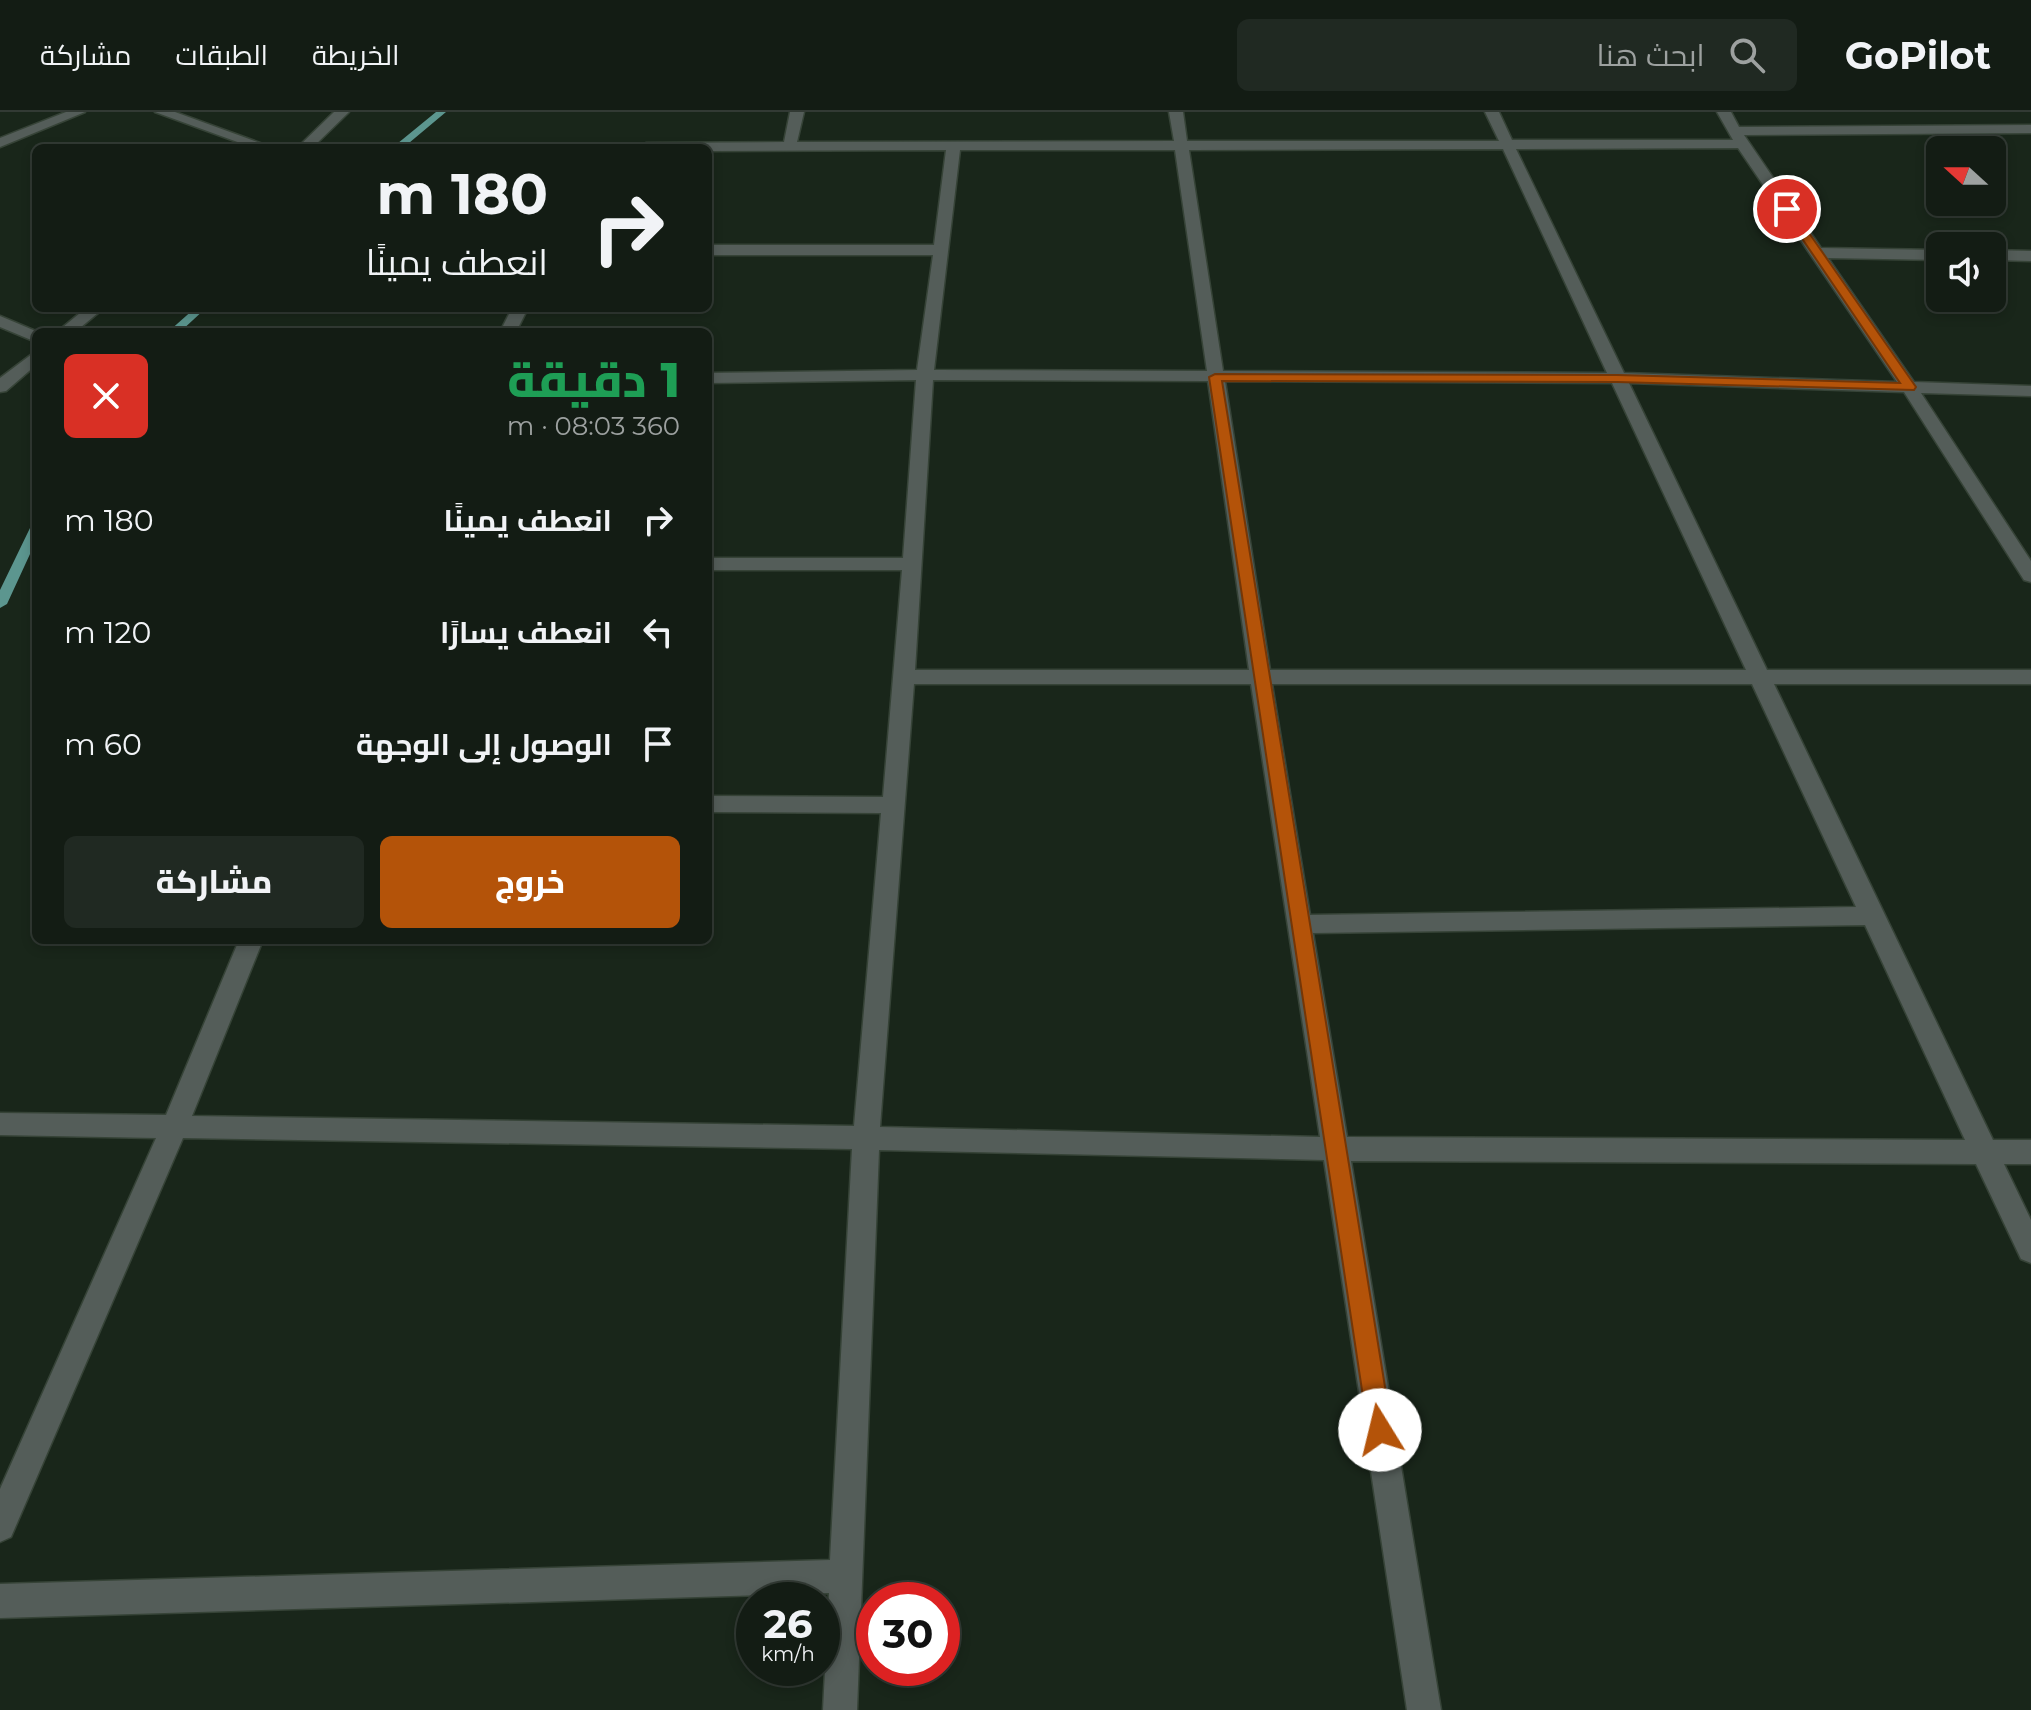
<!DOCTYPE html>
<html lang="ar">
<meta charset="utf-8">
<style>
body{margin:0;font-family:Montserrat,Cairo,sans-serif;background:#202922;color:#f1f3f6;direction:rtl;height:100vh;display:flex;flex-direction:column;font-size:30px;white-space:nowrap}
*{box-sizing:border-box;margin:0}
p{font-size:26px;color:#9da1a0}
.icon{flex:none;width:44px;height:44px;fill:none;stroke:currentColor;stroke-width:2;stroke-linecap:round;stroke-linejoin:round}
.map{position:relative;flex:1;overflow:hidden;direction:ltr}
.details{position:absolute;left:32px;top:216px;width:680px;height:616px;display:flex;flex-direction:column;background:#131c14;border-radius:12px;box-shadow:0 4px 12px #0003,0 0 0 2px #323a34;direction:rtl}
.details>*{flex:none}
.banner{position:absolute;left:32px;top:32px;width:680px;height:168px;border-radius:12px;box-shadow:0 4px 12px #0003,0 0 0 2px #323a34;direction:rtl;background:#131c14;color:#f1f3f6;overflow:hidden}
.needle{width:52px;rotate:291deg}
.buttons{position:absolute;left:1926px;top:24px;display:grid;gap:16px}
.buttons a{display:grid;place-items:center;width:80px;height:80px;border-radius:12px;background:#131c14;box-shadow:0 4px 12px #0003,0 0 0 2px #323a34;font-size:40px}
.speed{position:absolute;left:736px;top:1470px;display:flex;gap:16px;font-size:40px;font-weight:700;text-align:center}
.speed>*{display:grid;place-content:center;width:104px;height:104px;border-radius:50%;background:#131c14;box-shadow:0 4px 12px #0003,0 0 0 2px #323a34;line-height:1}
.speed small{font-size:20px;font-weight:400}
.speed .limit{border:12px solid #d22;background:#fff;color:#111}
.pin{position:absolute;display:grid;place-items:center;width:68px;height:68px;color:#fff;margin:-34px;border:4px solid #fff;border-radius:50%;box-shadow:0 2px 8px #0007}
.me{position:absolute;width:88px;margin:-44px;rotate:351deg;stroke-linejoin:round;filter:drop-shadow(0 0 6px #0008)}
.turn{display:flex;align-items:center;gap:28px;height:168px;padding:0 32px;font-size:36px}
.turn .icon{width:104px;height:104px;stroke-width:2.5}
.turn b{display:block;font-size:56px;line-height:68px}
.round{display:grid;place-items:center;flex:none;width:84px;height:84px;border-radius:12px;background:#202922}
.overview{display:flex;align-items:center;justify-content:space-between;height:136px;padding:0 32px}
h1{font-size:48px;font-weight:800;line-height:60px;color:#1e9e55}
.action{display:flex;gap:16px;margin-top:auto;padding:16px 32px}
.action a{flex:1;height:92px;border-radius:12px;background:#b45309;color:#fff;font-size:32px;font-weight:800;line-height:92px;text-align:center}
.action a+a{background:#202922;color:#f1f3f6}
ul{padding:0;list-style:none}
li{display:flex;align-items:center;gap:24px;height:112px;padding:0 32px}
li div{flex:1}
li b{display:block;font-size:30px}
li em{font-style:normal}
header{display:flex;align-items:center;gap:48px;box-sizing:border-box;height:112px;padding:0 40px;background:#131c14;border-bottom:2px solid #323a34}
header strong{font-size:38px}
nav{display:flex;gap:44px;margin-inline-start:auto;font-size:28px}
.search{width:560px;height:72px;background:#202922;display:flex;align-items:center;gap:20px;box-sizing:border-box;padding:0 28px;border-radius:12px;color:#9da1a0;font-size:30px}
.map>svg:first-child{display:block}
</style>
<header>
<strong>GoPilot</strong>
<div class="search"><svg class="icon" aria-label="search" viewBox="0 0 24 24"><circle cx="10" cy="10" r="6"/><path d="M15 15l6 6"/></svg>ابحث هنا</div>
<nav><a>الخريطة</a><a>الطبقات</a><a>مشاركة</a></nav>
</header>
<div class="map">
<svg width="2031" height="1598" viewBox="0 0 2031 1598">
<rect width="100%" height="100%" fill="#19261a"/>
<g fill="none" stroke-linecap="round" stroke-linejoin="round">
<path fill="#5c968f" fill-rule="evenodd" d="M436,0H446L403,36H392Z
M195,196H206L180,220H168Z
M36,412V429L7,492L0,496V478L30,416Z"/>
<g stroke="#364337" stroke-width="3">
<path id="street" d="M66,0H85L0,35V26Z
M155,0H175L274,36H254Z
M334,0H349L312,36H297Z
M790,0H804L797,30L1174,29L1169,0H1183L1187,29H1499L1485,0H1499L1512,28H1733L1717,0H1731L1739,15L2031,13V21L1744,23L1821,136L1940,138V148L1828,146L1914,270L2031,274V284L1921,281L2031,449V470L2024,468L1904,280L1629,271L1767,558H2031V572H1774L1993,1028H2031V1052H2004L2031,1108V1151L2021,1147L1976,1052L1351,1049L1441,1598H1407L1324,1048L879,1038L857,1598H823L829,1481L0,1506V1472L830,1448L852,1037L183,1026L11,1425L0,1430V1377L156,1026L0,1023V1001L166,1003L239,828H263L192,1004L854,1014L881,701L708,700V684L883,685L902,458H708V446H903L916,268L708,271V261L917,258L933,143H708V133H934L946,38L708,39V36L639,35L646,31L784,30ZM1738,36L1897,270L1624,261L1516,37ZM1503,37L1607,261L1223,259L1189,38ZM960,38H1175L1207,259L934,258ZM933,268L1208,269L1249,558H915ZM1225,269L1612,271L1746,558H1270ZM914,572H1251L1320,1025L880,1015ZM1272,572H1752L1856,795L1310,803ZM1865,813L1965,1028L1347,1025L1313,821Z
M1992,138L2031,139V149L1992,148Z
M86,196H104L75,220H57Z
M512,196H528L516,220H500Z
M0,204L38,220L36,230L0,215Z
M36,239V253L6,279L0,280V266Z"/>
</g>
<use href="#street" fill="#545d59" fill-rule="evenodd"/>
</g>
<path fill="#b45309" stroke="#753606" stroke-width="2" d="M1783,95H1791L1916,275L1914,278L1617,270L1222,269L1392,1318L1388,1326L1380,1329L1372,1326L1368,1318L1209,265L1215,262L1617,263L1900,271L1782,97Z"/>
</svg>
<div class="buttons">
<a><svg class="needle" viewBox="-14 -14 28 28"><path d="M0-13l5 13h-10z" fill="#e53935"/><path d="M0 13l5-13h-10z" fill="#9da1a0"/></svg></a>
<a><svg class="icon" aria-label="sound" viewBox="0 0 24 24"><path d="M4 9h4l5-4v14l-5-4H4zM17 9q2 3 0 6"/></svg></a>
</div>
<div class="speed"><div>26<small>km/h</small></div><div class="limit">30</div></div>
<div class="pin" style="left:1787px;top:97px;background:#d93025"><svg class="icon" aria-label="arrive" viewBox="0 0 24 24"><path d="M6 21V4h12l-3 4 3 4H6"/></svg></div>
<svg class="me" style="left:1380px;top:1318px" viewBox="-20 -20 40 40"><circle r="19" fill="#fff"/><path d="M0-13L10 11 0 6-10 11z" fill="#b45309"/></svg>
<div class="banner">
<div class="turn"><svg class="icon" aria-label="right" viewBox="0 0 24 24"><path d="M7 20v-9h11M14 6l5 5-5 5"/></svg><div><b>180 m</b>انعطف يمينًا</div></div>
</div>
<section class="details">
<div class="overview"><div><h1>1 دقيقة</h1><p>360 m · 08:03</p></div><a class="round" style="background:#d93025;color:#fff"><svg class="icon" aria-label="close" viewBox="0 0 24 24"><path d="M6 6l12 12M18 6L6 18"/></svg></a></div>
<ul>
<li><svg class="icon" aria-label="right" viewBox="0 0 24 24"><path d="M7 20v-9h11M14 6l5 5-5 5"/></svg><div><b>انعطف يمينًا</b></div><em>180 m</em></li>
<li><svg class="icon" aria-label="left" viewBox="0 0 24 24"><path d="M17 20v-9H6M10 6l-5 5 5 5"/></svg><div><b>انعطف يسارًا</b></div><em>120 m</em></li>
<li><svg class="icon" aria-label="arrive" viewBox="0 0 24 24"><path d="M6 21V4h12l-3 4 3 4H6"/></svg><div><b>الوصول إلى الوجهة</b></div><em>60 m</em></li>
</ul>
<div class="action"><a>خروج</a><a>مشاركة</a></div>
</section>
</div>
